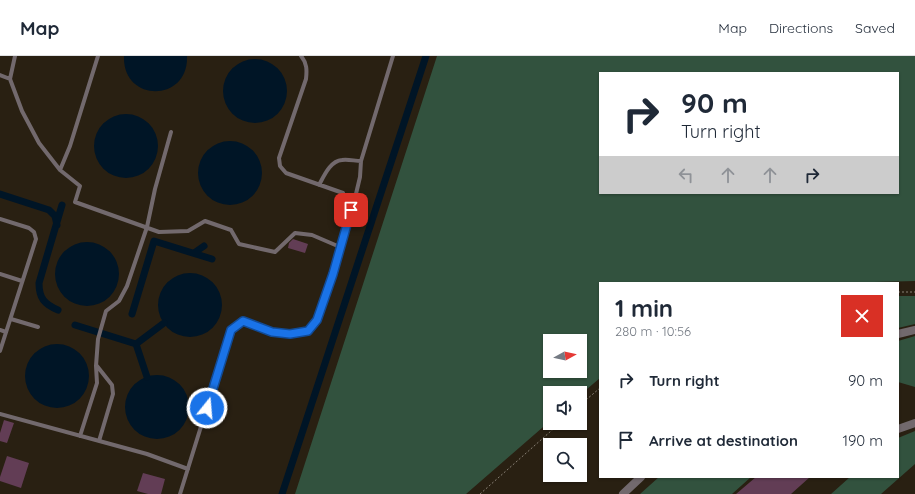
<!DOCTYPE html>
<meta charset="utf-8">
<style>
body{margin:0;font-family:Quicksand,sans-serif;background:#f6f6f7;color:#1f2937;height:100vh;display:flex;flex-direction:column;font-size:15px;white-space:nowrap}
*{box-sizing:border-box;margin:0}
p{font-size:13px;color:#747a83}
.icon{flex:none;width:22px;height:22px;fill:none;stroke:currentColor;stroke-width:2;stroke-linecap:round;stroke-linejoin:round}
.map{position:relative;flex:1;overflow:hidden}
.side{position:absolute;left:599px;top:226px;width:300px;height:196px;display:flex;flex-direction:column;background:#fff;border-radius:0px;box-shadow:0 1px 3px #0004}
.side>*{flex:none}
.hud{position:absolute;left:599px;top:16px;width:300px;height:122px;border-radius:0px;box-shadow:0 1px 3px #0004;background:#fff;color:#1f2937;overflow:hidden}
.needle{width:26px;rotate:82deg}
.buttons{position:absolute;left:543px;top:278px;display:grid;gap:8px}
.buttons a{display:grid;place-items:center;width:44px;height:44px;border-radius:0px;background:#fff;box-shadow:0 1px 3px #0004;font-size:20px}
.pin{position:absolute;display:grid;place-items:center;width:34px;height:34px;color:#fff;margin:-17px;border-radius:8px;box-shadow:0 2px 6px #0006}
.me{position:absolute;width:44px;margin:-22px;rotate:17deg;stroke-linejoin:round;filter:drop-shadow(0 0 3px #0008)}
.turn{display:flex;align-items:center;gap:14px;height:84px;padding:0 16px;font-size:18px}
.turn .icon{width:52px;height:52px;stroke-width:2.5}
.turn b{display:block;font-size:28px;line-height:34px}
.lanes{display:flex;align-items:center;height:38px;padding:0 16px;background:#0003;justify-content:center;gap:20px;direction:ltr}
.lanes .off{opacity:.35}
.round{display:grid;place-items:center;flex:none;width:42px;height:42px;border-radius:0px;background:#f6f6f7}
.summary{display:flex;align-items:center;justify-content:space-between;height:68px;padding:0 16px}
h1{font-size:24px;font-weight:700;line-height:30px}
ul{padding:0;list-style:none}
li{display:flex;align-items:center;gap:12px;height:60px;padding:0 16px}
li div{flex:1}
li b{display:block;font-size:15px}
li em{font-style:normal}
header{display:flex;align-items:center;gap:24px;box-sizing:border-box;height:56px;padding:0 20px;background:#fff;border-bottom:1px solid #e0e1e3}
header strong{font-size:19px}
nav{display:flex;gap:22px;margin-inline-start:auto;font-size:14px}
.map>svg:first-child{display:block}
</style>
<header>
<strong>Map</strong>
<nav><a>Map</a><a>Directions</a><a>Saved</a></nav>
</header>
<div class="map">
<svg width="915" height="438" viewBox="0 0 915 438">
<rect width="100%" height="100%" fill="#292012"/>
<path fill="#32523e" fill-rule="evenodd" d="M437,0H915V225L834,227H600V322L580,339V337H550V365L466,438H295ZM600,17H898V137H600ZM550,285H580V315H550Z
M898,240H915V268L898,272Z
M915,280V331L898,326V285Z
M915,375V408L881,438H831L850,421H898V382Z
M659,421H751L732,438H640Z"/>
<path fill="#001526" d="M124,0H187C189,47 122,47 124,0Z
M223 35a32 32 0 1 1 64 0a32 32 0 1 1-64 0Z
M94 90a32 32 0 1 1 64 0a32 32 0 1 1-64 0Z
M198 117a32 32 0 1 1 64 0a32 32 0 1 1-64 0Z
M55 218a32 32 0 1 1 64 0a32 32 0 1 1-64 0Z
M158 249a32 32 0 1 1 64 0a32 32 0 1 1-64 0Z
M25 320a32 32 0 1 1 64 0a32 32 0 1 1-64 0Z
M125 351a32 32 0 1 1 64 0a32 32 0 1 1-64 0Z"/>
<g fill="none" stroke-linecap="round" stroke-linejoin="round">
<path stroke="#001526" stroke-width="7" d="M0,138L49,154L55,160L57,169
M194,197L204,190
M58,254C44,248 39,242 39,227L62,149
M132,258L154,185L212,203
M75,269L136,288L164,267
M136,288L147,321
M282,438L426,0"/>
</g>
<path fill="#623d55" d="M293,183L308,188L305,197L288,192L289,187Z
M4,364L14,367L7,387L0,385V377Z
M7,400L29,407L21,432L0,425V421Z
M143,417L165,423L161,438H148L137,435Z
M756,421H810L791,438H736Z"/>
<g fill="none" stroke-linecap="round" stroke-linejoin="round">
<path stroke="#888075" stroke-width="1" stroke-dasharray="2 2" stroke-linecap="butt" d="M898,236H915
M580,349L600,332
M480,438L560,367"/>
<path stroke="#72696d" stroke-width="4" d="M15,0L10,23L22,55L39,87L60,114L80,130L75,146L159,176L188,175L205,165L231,174L239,188L275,196L295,177L312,179L340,191
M301,0C307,7 307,14 306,23L279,102L280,110L286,117L343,137
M0,19L10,23
M60,114L70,90L98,0
M319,129C324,120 330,105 342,104C348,103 355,105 361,105
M0,163L29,172L34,176L36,183L0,295
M0,218L22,225
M11,263L38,271
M0,274L6,276
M97,310L112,329L113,338L99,385
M0,358L147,398L188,413
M80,380L97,327L96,310L98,283L106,255L119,245L127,230L147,171L155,133L171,76
M180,438L231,274L243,265L272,276L290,278L308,275L317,264L333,218L355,142L360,121L361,105L393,0"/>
<path stroke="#72696d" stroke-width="8" d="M898,278L915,274
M898,373L915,367
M623,438L641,421"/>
</g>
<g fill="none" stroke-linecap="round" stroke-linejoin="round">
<g stroke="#114b97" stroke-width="10">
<path id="route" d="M207,352L231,274L243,265L272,276L290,278L308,275L317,264L333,218L351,154"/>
</g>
<use href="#route" stroke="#1a73e8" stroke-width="7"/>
</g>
</svg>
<div class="buttons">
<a><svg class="needle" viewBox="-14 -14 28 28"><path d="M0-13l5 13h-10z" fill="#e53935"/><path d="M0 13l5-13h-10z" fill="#747a83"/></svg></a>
<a><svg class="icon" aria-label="sound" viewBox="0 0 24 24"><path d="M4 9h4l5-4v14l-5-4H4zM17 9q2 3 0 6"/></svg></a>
<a><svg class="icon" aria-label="search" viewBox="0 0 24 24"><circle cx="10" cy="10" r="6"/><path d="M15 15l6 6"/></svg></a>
</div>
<div class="pin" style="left:351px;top:154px;background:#d93025"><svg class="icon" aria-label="arrive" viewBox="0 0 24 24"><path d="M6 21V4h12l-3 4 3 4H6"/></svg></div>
<svg class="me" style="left:207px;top:352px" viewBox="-20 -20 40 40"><circle r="17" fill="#1a73e8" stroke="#fff" stroke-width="3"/><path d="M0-11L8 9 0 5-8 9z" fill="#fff"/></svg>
<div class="hud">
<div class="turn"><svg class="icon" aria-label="right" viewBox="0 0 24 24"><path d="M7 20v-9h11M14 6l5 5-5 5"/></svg><div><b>90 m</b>Turn right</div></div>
<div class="lanes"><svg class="icon off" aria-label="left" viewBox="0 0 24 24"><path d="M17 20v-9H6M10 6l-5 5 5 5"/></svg><svg class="icon off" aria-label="ahead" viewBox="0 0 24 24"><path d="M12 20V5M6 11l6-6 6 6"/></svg><svg class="icon off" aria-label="ahead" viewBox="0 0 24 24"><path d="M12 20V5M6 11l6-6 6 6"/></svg><svg class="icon" aria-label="right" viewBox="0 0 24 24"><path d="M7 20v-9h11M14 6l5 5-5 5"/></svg></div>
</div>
<section class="side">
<div class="summary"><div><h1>1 min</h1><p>280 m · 10:56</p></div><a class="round" style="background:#d93025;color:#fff"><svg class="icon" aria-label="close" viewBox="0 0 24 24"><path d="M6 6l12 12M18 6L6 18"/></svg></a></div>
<ul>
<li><svg class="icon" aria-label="right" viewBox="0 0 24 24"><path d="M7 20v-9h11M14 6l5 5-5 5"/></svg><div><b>Turn right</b></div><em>90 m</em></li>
<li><svg class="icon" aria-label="arrive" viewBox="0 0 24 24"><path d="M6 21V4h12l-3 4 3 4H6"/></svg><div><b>Arrive at destination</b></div><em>190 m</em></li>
</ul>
</section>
</div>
